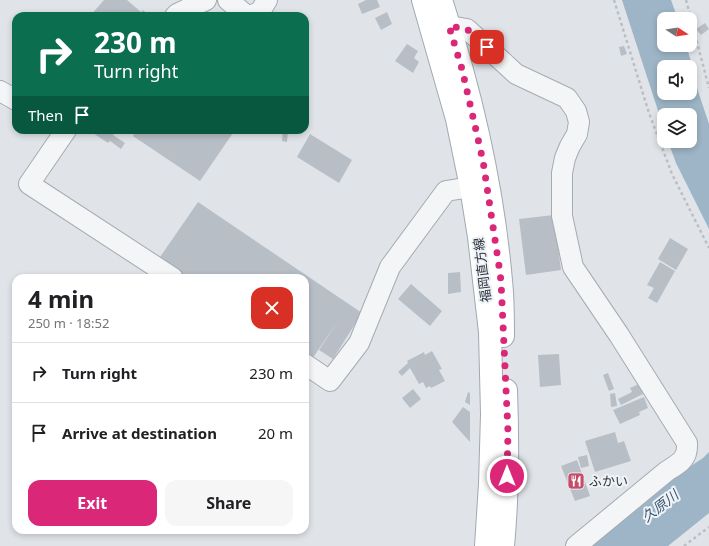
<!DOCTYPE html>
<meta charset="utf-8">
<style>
body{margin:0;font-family:"Noto Sans","Noto Sans JP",sans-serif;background:#f6f6f6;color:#202124;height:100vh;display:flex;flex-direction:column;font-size:15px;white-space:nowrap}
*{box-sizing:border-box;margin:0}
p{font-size:13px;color:#757577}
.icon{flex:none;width:22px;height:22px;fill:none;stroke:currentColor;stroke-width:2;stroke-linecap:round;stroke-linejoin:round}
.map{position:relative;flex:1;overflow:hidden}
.panel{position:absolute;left:12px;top:274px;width:297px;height:260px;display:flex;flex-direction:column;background:#fff;border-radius:12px;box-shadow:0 2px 6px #0003}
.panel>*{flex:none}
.top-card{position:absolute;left:12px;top:12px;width:297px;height:122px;border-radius:12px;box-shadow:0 2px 6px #0003;background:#0b6e4f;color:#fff;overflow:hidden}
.needle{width:26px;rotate:102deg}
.controls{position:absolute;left:657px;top:12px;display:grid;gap:8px}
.controls a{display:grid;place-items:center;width:40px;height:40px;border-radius:8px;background:#fff;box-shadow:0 2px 6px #0003;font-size:20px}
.pin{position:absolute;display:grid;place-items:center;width:34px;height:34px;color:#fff;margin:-17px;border-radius:8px;box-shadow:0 2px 6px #0006}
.me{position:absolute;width:44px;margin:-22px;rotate:0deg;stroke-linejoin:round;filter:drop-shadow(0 0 3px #0008)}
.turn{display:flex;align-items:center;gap:14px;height:84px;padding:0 16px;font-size:18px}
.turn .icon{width:52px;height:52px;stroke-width:2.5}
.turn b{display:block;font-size:28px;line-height:34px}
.then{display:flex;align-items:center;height:38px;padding:0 16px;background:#0003;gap:8px;font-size:15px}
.round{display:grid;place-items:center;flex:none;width:42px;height:42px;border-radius:12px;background:#f6f6f6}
.head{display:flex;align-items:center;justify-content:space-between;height:68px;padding:0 16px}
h1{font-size:24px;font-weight:700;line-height:30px}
.button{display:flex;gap:8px;margin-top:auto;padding:8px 16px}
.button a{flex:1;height:46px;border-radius:12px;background:#db2777;color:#fff;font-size:16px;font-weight:700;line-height:46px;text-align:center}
.button a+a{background:#f6f6f6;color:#202124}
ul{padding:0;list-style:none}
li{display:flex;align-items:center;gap:12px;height:60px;padding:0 16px;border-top:1px solid #e0e0e0}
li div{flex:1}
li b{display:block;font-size:15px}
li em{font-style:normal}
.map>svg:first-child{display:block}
</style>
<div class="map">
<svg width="709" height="546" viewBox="0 0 709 546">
<rect width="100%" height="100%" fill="#e0e4e8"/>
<path fill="#9db5c6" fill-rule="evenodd" d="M622,0H671L678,19H664V45H686L693,68L694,79L709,124V229L676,163L668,141H690V115H664V129ZM664,67H690V93H664Z
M709,452V513L668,546H587L661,486L703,458Z"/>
<path fill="#b8bec5" d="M104,0H127L141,12L143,10L150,16H90Z
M366,0H377L380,7L362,14L358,4Z
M387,12L392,24L381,30L375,18Z
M705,23L709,29L701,35L696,29Z
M407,44L418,51L414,58L419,62L413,73L395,61Z
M624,46L627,54L621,56L619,47Z
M96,130H117L113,135L125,143L121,149L110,141L108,143L93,133Z
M136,130H235L200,181L133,136Z
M283,130H288L287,142L282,141Z
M310,134L352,160L339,183L297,157Z
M198,202L362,313L333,359L319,350L340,318L310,362L305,359V278H185L158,260Z
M554,215L561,270L526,275L519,219Z
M670,238L688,249L676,270L658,259Z
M660,262L675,271L657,303L648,298L654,288L647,285Z
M460,272L461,292L448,294V273Z
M411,284L442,311L430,326L398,299Z
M432,351L442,369L439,370L445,381L431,388L430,386L426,388L423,382L419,384L410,368L402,376L398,372L408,363L407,361L424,352L425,355Z
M559,354L561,385L540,387L538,355Z
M608,373L614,389L609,391L603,375Z
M639,384L643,394L621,405L618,399L632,392L630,388Z
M413,389L421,399L410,408L402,398Z
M468,392L470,393V405L465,402Z
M615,393L617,406L611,407L610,394Z
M644,397L648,408L639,412L640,415L620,424L613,410Z
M463,407L470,412V442L452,422Z
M615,432L618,443L624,441L631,461L595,472L585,441Z
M587,455L589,466L581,468L578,457Z
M577,460L590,496L575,501L561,466Z"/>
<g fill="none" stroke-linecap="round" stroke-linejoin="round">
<g stroke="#a6abb2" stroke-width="22">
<path id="minor" d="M228,0L247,16
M175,16L177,14L206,0
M249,16L260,12L267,0
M449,26L467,29L516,74L567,98L576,111L579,122L577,134L570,146L565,158L562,173V216L573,267L619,335L687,443C688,459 680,463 667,471L576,546
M0,91L16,100
M66,130L29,184L173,278
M305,364L330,381L359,343L390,267L446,191L471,187"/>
</g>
<g stroke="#a0a9b3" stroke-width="24">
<path id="major" d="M423,0L457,119L471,187L479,237L490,332L492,414L490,484L486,546
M441,0C470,89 493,188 501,281C503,299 503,318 503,336
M503,546C508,493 508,443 506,390"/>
</g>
<path stroke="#bbbfc3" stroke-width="2.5" stroke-dasharray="3 3" stroke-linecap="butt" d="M614,0L649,113L672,174L709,248
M686,0L709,88
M684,546L709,527"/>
<use href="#minor" stroke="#f3f5f7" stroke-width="20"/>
<use href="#major" stroke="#fff" stroke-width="22"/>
</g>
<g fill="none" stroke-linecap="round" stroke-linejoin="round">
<path stroke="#db2777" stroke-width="7" stroke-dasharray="0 12.6" d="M487,47L467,29L449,26L462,69L483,161L499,266L501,281L508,432L507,476"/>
</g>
<defs>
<g id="restaurant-square" transform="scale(0.9)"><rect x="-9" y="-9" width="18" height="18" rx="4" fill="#c64d69" stroke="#f0f3f6"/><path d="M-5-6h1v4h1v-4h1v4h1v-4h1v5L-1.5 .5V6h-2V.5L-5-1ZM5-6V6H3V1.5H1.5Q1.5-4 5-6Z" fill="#fff"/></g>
</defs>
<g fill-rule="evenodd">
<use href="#restaurant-square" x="576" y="481"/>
</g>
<g text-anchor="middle" stroke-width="4" stroke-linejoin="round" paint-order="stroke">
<g font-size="13" fill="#2a333f" stroke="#f0f3f6">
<text transform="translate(482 270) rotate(-97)" y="5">福岡直方線</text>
</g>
<g font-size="13" fill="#2a333f" stroke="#f0f3f6" text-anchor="start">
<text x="589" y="486">ふかい</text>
</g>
<g font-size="14" font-style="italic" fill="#365570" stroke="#f0f3f6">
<text transform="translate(660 506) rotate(-38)" y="5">久原川</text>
</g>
</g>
</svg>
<div class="controls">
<a><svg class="needle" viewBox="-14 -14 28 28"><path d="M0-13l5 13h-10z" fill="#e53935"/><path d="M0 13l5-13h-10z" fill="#757577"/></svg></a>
<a><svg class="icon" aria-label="sound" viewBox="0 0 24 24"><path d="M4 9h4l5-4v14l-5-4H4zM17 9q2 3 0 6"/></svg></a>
<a><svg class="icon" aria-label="layers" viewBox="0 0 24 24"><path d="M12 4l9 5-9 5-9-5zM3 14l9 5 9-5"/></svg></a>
</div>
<div class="pin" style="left:487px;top:47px;background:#d93025"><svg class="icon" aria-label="arrive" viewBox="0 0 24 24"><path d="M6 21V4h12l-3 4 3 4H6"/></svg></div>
<svg class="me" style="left:507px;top:476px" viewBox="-20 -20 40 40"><circle r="17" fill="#db2777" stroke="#fff" stroke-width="3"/><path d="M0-11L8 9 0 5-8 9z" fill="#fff"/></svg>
<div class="top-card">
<div class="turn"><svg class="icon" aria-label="right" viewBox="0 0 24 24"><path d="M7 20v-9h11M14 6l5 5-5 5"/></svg><div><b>230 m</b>Turn right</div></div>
<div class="then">Then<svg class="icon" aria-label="arrive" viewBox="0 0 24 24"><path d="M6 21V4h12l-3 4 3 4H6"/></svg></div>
</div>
<section class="panel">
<div class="head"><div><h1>4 min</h1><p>250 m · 18:52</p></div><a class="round" style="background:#d93025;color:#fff"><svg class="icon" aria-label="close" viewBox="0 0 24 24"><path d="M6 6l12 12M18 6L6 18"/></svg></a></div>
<ul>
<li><svg class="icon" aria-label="right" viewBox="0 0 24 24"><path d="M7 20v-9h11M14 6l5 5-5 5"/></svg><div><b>Turn right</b></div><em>230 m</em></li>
<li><svg class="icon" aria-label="arrive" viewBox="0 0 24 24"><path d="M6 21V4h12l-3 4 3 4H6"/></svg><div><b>Arrive at destination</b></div><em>20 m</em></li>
</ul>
<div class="button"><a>Exit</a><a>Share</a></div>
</section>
</div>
